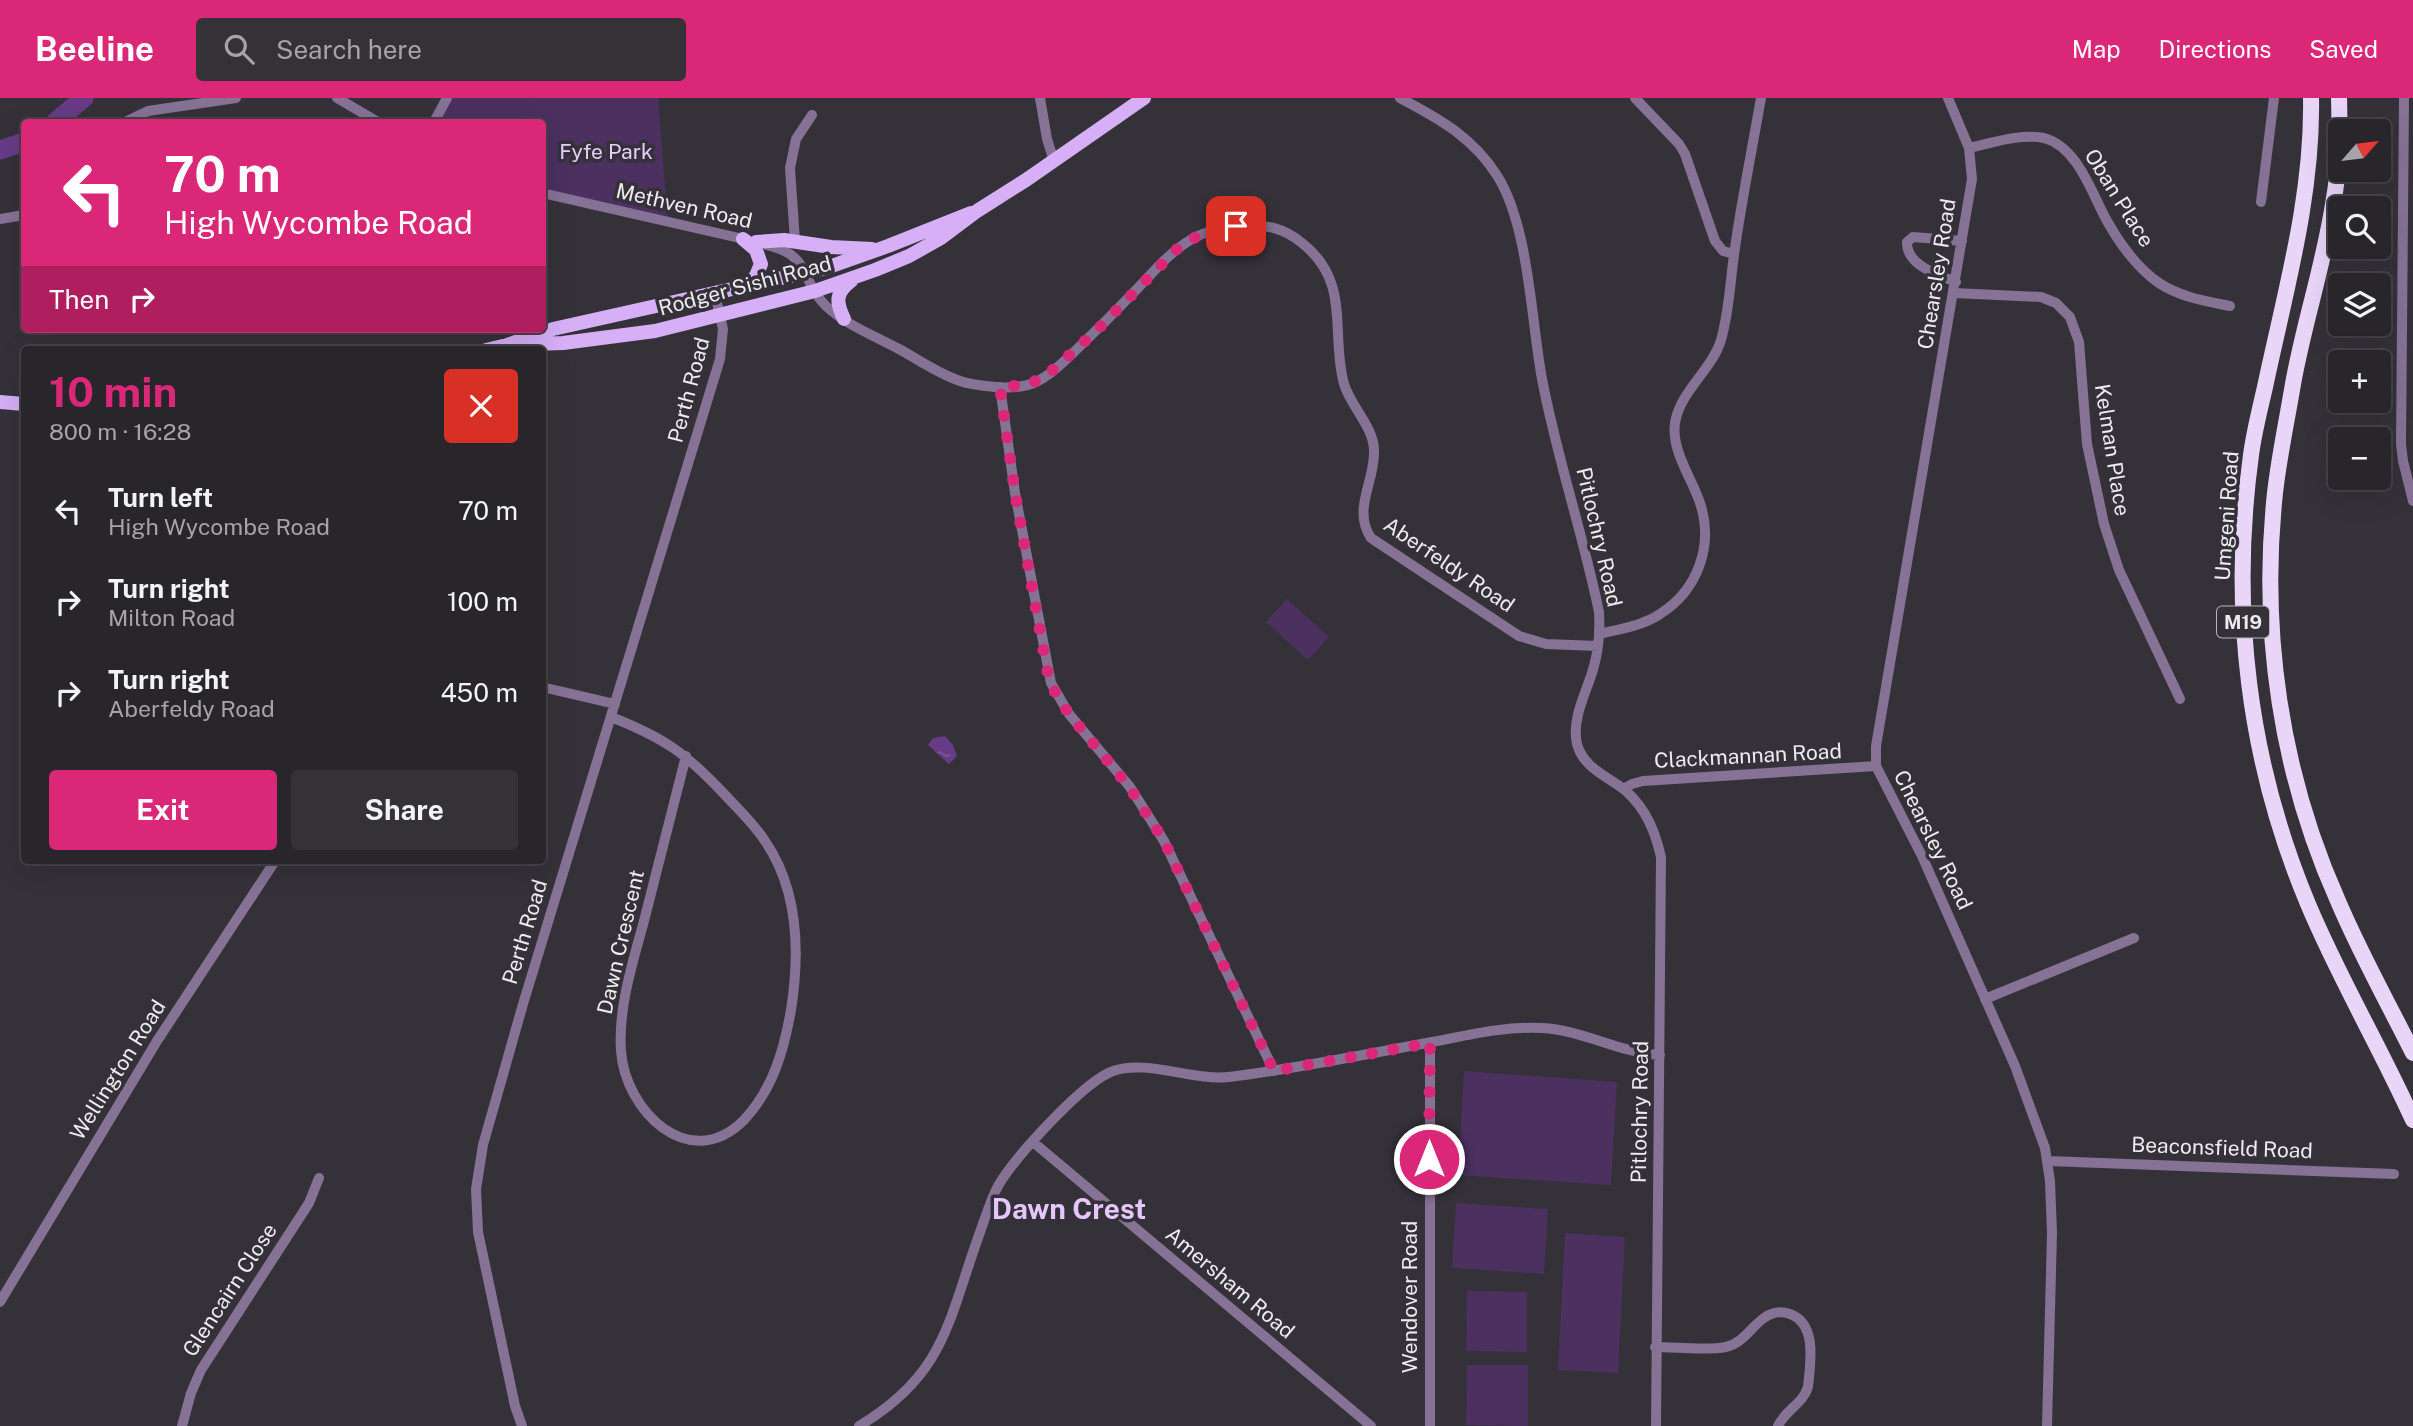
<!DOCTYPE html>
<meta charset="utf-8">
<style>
body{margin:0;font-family:"Public Sans",sans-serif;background:#343137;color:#f1f3f6;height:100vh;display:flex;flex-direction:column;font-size:26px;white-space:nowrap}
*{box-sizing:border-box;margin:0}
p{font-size:23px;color:#a5a5a9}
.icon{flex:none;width:38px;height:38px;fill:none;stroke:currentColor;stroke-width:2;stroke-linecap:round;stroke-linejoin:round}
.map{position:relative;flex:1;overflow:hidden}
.drawer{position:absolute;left:21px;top:248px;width:525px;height:518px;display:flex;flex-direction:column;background:#28252b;border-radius:7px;box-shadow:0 7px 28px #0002,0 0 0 2px #444247}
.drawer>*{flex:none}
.top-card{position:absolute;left:21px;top:21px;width:525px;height:214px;border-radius:7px;box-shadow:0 7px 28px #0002,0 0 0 2px #444247;background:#db2777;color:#fff;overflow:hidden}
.needle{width:46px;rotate:62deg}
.fabs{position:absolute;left:2328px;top:21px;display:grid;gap:14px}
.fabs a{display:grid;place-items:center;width:63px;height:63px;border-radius:7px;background:#28252b;box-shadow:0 7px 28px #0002,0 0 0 2px #444247;font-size:35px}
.pin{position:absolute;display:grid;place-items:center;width:60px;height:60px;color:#fff;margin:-30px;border-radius:14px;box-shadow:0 4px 10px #0006}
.me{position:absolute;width:77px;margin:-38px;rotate:0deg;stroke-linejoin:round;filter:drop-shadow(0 0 5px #0008)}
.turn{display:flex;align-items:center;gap:24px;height:147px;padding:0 28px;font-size:32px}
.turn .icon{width:91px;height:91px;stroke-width:2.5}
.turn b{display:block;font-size:49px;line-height:60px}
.then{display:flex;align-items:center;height:66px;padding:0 28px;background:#0003;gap:14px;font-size:26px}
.round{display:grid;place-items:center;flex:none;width:74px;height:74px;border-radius:7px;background:#343137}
.overview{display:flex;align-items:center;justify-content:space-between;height:119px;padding:0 28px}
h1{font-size:42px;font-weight:700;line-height:52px;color:#db2777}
.button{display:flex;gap:14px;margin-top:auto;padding:14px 28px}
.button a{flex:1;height:80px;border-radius:7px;background:#db2777;color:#fff;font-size:28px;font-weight:700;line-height:80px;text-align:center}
.button a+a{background:#343137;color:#f1f3f6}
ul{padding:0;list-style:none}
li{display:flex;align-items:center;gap:21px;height:91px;padding:0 28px}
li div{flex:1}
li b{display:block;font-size:26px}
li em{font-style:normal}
header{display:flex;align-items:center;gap:42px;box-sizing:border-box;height:98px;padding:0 35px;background:#db2777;color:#fff}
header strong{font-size:33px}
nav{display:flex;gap:38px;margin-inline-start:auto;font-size:24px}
.search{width:490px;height:63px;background:#343137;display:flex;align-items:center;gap:18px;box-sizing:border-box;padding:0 24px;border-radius:7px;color:#a5a5a9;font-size:26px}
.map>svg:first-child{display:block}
</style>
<header>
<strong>Beeline</strong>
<div class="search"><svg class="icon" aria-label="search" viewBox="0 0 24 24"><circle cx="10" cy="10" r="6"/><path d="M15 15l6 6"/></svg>Search here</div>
<nav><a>Map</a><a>Directions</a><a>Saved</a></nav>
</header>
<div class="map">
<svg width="2413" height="1328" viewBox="0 0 2413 1328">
<defs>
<pattern id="water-ripples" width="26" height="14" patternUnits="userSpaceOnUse" patternTransform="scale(1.75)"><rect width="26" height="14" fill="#673b87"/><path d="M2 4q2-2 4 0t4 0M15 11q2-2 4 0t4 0" fill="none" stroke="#7d5898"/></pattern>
</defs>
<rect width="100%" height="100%" fill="#353139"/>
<path fill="#4b3060" d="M445,0H658L668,124L543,94L542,24H432Z
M1287,501L1329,539L1308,562L1266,524Z
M1464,973L1617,984L1611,1087L1458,1077Z
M1456,1105L1548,1111L1544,1176L1452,1170Z
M1565,1135L1625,1139L1618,1275L1558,1272Z
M1467,1193L1527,1194V1254L1466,1253Z
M1467,1267H1528V1328L1466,1327Z"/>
<path fill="url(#water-ripples)" d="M945,638L953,647L957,658L949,666L928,647L933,640Z"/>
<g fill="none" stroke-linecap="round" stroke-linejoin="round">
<path stroke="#673b87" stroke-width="19" d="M55,24L84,0
M0,52L24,44"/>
<path stroke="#857295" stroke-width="10" d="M337,0L378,24
M1040,0L1047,41L1054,63
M1400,0C1440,21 1474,40 1498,79C1529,130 1531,221 1542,281C1557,360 1583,436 1599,514C1600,532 1599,550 1594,568C1588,592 1571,619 1577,646C1583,670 1609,679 1626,693C1646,711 1655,733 1661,759L1656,1328
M1635,0L1679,46L1685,56L1715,143L1723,153L1734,156
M1948,0L1969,50L1972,81L1876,648V668L1922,758L2015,968L2045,1050L2050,1083L2052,1135L2047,1328
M2404,0L2401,346L2403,363L2413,403
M125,24L148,13L236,0
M434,24L447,0
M1969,50C1992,45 2021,35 2044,40C2078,49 2092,96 2107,123C2120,146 2137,170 2159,185C2180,199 2205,203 2230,208
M542,95L748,142
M2261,104L2274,0
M0,121L24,117
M795,143L790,70L796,41L812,17
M767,147C812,157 800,183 826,208C846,227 875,238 899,251C919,262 939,276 960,283C971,287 984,288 996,289C1010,290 1025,290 1038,283C1052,276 1063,264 1074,254C1096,233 1117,212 1138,190C1155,172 1171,153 1192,141C1208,132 1226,129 1243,128C1266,126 1284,130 1302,145C1352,184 1330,235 1344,286C1351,309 1374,329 1374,353C1375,384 1352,411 1371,440L1519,538L1546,546L1598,548
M1956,184C1938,177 1906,167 1907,144L1913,139L1962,143
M1954,195L2041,199L2056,205L2070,219L2079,244L2087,346L2104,426L2119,472L2180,601
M1000,289L1015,395L1051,585L1069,616L1130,689L1164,743L1274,973
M1599,536C1620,531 1642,528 1660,516C1698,492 1714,447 1700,405C1692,380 1671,353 1675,325C1680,293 1712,272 1721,242C1729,214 1730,186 1734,157C1741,105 1752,52 1761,0
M542,589L615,606
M611,619C665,640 687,656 727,699C740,713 754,726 765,743C798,791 800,855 791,912C784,952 773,991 744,1022C689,1077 625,1012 621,953C618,909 633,864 644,823C658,768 672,713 686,658
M1623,691L1632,686L1643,683L1876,668
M1985,901L2134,840
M1033,1044L1371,1328
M2048,1063L2394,1076
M0,1204L157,943L275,763
M1655,1249C1676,1249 1706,1253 1726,1249C1742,1246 1751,1229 1764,1220C1772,1214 1781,1213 1790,1216C1818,1226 1810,1267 1808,1289C1803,1306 1785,1312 1778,1328
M182,1328L191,1295L201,1272L309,1105L319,1080
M522,1328L515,1308L478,1134L476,1091L483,1047L523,906L720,261L723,231L715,196
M859,1328C945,1277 948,1223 979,1137C985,1121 990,1103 998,1088C1015,1059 1083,984 1113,973C1147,961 1192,983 1229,979C1295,971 1361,957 1427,945C1465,938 1503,928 1542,930C1583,932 1620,955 1660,957
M1430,1328V945"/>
<path stroke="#d6aff7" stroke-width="14" d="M743,141L756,152L761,166L756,178L746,189
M756,144L784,142L831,149L872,151
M844,221C836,204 835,195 851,183
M507,247L563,245L655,233L815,193L875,172L909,158L941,140L977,113L1026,82L1144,0
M486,252L507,247L553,231L826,170L888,148L971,115
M0,304L24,306"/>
<path stroke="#e8d5f8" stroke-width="16" d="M2311,0C2313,98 2285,194 2265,289C2260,311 2254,334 2251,357C2230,510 2248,663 2308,806C2339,880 2380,949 2413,1022
M2339,0C2340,33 2340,67 2334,100C2325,163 2304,224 2293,286C2287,322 2279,359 2275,395C2260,534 2281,676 2338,803C2360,855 2388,905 2413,955"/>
</g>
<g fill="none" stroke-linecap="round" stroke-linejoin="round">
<path stroke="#db2777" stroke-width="12" stroke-dasharray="0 21.6" d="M1236,128L1201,136L1179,149L1095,234L1046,278L1027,287L1000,289L1015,395L1047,572L1056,597L1069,616L1130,690L1164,743L1274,973L1430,945L1429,1061"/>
</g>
<g text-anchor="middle" stroke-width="7" stroke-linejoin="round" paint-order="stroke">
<rect fill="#353139" stroke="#b6b3b9" stroke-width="2" x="2217" y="508.5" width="52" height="31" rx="5"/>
<g font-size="19" font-weight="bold" fill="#eeebf0">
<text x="2243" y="531">M19</text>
</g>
<g font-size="21" fill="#e5cef9" stroke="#353139">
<text x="606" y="61">Fyfe Park</text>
</g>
<g font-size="21" fill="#eeebf0" stroke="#353139">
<text transform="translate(2119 100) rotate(58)" y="7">Oban Place</text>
<text transform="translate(684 108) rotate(13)" y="7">Methven Road</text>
<text transform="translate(1937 176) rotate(-81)" y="7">Chearsley Road</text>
<text transform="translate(745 188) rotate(-15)" y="7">Rodger Sishi Road</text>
<text transform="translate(689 292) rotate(-75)" y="7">Perth Road</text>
<text transform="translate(2112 352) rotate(81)" y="7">Kelman Place</text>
<text transform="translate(2227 418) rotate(-86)" y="7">Umgeni Road</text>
<text transform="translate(1599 439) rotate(77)" y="7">Pitlochry Road</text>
<text transform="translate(1449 467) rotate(34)" y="7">Aberfeldy Road</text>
<text transform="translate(1748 658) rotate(-3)" y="7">Clackmannan Road</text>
<text transform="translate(1933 742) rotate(64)" y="7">Chearsley Road</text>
<text transform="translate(525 834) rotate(-73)" y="7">Perth Road</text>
<text transform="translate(621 844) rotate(-77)" y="7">Dawn Crescent</text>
<text transform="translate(118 972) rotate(-58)" y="7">Wellington Road</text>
<text transform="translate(1640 1014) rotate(-89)" y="7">Pitlochry Road</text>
<text transform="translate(2222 1050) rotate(2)" y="7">Beaconsfield Road</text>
<text transform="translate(1230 1185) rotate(40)" y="7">Amersham Road</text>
<text transform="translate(230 1192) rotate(-57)" y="7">Glencairn Close</text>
<text transform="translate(1410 1199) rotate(-90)" y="7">Wendover Road</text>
</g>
<g font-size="28" font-weight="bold" fill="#e5c7fe" stroke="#353139">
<text x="1069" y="1121">Dawn Crest</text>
</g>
</g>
</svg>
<div class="fabs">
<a><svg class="needle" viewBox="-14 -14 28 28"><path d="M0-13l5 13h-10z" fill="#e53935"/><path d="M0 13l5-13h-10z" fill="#a5a5a9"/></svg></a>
<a><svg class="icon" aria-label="search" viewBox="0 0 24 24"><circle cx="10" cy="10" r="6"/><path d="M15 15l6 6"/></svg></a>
<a><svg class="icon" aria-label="layers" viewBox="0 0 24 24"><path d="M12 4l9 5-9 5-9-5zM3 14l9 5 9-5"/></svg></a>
<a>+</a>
<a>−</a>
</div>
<div class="pin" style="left:1236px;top:128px;background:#d93025"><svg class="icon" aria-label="arrive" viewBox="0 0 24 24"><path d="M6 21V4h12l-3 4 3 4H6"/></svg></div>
<svg class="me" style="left:1429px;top:1061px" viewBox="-20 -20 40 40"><circle r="17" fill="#db2777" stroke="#fff" stroke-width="3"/><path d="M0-11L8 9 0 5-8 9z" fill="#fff"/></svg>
<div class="top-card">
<div class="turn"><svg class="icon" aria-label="left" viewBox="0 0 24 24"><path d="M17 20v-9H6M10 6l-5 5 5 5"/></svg><div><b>70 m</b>High Wycombe Road</div></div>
<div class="then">Then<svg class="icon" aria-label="right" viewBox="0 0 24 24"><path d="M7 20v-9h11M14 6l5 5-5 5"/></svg></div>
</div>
<section class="drawer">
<div class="overview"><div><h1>10 min</h1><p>800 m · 16:28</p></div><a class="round" style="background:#d93025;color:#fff"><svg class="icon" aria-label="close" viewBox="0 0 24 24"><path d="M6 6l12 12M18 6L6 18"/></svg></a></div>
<ul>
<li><svg class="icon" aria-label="left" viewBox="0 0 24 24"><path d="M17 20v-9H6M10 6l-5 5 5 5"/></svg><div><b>Turn left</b><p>High Wycombe Road</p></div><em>70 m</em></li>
<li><svg class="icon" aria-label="right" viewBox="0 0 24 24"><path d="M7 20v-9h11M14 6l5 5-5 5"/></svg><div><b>Turn right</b><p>Milton Road</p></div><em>100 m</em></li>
<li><svg class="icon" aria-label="right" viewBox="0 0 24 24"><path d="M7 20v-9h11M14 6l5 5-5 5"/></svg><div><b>Turn right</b><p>Aberfeldy Road</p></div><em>450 m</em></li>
</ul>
<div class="button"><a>Exit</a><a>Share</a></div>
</section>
</div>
